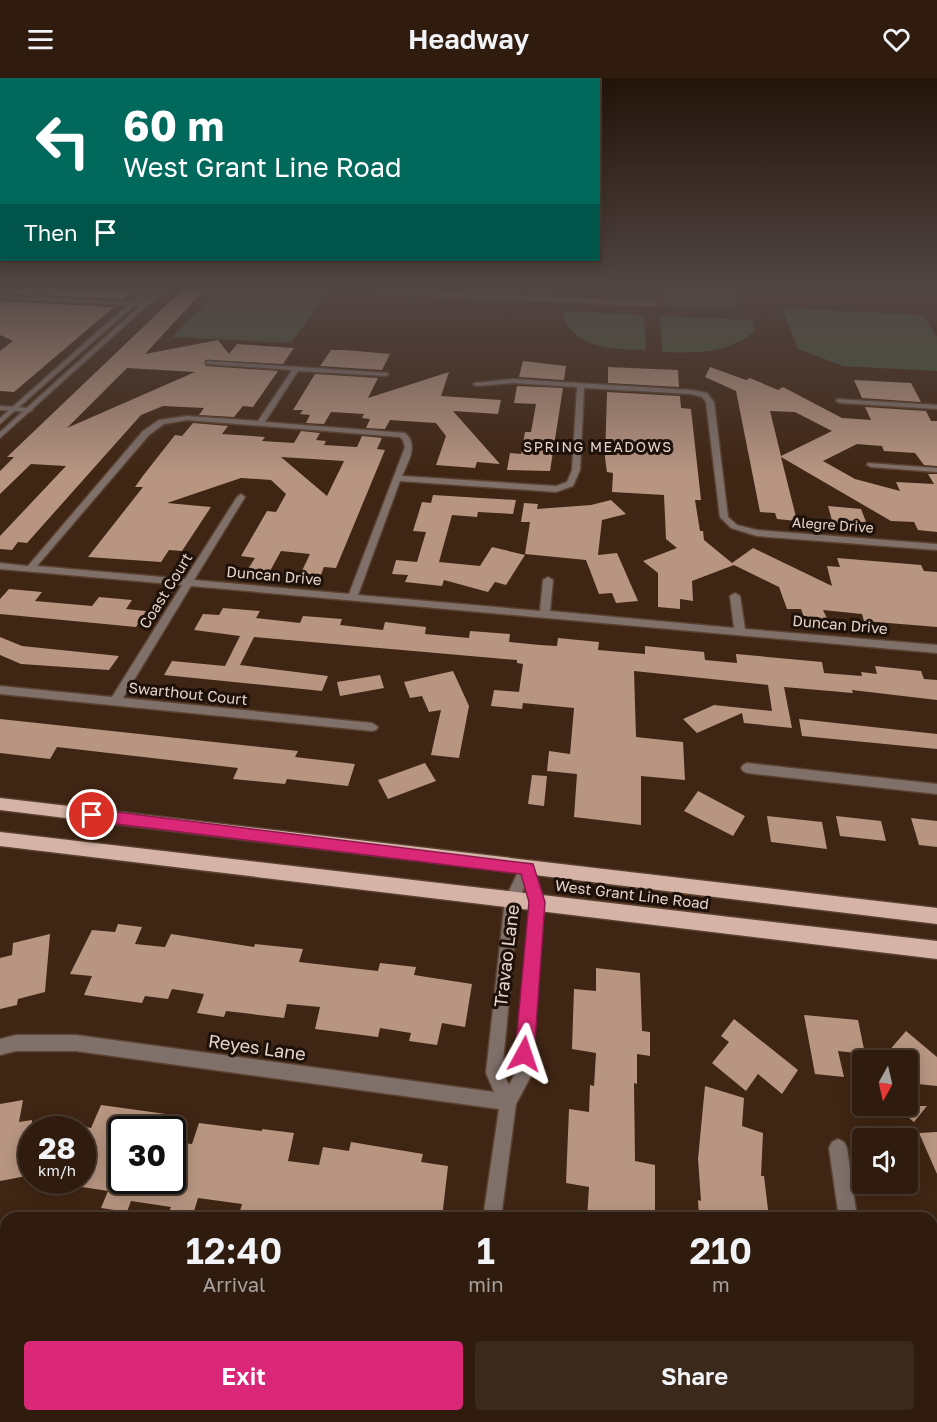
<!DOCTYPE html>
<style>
body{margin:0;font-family:"Golos Text",sans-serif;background:#3b291c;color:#f1f3f6;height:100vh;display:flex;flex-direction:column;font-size:22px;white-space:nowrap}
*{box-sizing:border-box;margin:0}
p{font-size:20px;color:#a7a19e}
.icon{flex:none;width:33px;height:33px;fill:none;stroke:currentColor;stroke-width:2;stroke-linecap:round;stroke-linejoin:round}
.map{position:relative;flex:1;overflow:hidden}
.details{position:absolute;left:0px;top:1134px;width:938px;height:210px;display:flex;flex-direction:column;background:#2f1c0e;border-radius:18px 18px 0 0;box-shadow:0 3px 15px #0003,0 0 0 2px #4a3a2e}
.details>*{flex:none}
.guide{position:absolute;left:0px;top:0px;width:600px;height:183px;box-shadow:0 3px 15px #0003,0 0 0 2px #4a3a2e;background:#00695c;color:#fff;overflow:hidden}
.needle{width:39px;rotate:188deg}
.controls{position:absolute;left:852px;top:972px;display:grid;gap:12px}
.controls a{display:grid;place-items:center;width:66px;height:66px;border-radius:6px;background:#2f1c0e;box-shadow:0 3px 15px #0003,0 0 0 2px #4a3a2e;font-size:30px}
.speed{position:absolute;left:18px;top:1038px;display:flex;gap:12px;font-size:30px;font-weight:700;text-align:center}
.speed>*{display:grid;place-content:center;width:78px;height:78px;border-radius:50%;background:#2f1c0e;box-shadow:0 3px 15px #0003,0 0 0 2px #4a3a2e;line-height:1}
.speed small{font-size:15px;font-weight:400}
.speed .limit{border:3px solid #111;border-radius:9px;background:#fff;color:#111}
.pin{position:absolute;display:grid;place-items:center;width:51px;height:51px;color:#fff;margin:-26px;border:3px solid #fff;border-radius:50%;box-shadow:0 2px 6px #0007}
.me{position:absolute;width:66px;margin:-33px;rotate:5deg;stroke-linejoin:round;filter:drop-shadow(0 0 4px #0008)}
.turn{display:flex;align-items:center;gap:21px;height:126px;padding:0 24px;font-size:27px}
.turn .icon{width:78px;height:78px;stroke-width:2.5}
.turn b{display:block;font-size:42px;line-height:51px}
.then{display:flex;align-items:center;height:57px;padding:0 24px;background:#0003;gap:12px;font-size:22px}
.eta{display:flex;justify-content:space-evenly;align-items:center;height:102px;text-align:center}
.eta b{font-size:36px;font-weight:600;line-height:42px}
.cta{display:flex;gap:12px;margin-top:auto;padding:12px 24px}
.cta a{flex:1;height:69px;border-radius:6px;background:#db2777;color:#fff;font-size:24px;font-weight:600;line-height:69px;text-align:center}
.cta a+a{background:#3b291c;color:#f1f3f6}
header{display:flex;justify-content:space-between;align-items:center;height:78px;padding:0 24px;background:#2f1c0e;font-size:27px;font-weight:600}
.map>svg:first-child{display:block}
</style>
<header><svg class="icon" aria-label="menu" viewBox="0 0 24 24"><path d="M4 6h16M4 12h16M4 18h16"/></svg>Headway<svg class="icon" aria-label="heart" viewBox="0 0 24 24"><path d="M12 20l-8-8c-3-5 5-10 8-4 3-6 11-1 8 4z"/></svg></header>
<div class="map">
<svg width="937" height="1344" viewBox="0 0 937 1344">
<rect width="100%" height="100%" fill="#3f2513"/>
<path fill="#46563f" d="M222,208H332L291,265L172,259Z
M664,208H698L701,229L666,228Z
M699,208H733L738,231L703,229Z
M782,230L923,237L937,259V293L843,288L798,271Z
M565,233L644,237L646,272C614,271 581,272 563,241Z
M660,238L752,242L755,253C728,276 696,275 662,274Z"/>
<path fill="#b79581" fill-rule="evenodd" d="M10,208L16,209L42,208L31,217L0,215Z
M55,208H138L123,221L45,217Z
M183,211L204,212L145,276L218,262L229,276L237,266L294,270L283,286L205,282L206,288L278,293L253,329L243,328L234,339L199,337L204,330L163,328L141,337L27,465L18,464L12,472L0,471V458L66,388L31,386L0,416V393L14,379H7ZM127,290L195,294L67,350Z
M0,223L114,229L14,314L0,313V273L13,263L0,257Z
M331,272H346L390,276L382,292L320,288Z
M523,283L566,288L564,302L519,299Z
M608,289L678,292L679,309L608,305Z
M710,289L746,302L750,300L778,312L783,309L842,340L871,342L865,329L926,333L931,343H937V388L924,387L915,375L884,373L882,368L857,366L823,383L855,401L900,413L896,404L934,406L928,396H937V454L918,452L914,444L891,443L781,379L797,443L777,441L775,435L760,434L736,313L705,299ZM770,333L795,334L832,353L781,378Z
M449,294L441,318L501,322L498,336L453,333L500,386L477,384L475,390L436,387L446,358L436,345L390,342L385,351L366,350L370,341L362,340L364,336L331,334L324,346L306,345L310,337L300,336L303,332H293L315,296L378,300L368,320Z
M854,302L911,305L921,324L862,320Z
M517,308L563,310L550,393L507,392L510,375L521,376L525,354H531L536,326L514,325Z
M607,314L680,318L681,330L691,331L701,422H695L700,453H703L704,462L732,485L753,470L832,508L827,488L840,489L837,480L921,487L924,493L937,494V549L864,543L862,536L823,532L828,542H805L801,531H787L779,509L734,487L692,503L693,523L680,521V531L658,529V495L643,483L677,470L666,461L664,417L612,414L613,395L607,394L605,380Z
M193,345L228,348L222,356L265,359L262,363L294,365L301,353L320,355L316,362L326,363L324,367L357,369L362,358L382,360L377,371L385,372L336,490L324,489L320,499L300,497L310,476L281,473L270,493L248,491L255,480L241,478L267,433L276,434L286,416L271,402L241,400L167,425L211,429L182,473L169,472L161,484L88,479L143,409H135L142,399L175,357L182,358ZM281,379L344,383L327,418Z
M433,417L516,422L513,436L478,434L477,439L452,437L439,484L480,488L492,469L525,477L506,507L495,504L488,514L444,502L442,508L405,504L408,497L392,496L396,482L417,484L426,454L413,453L422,424L431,425Z
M611,422L626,436L602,442L598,477L617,475L638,523L616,525L612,515L599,516L586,482L525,476L530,444H521L524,425L538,426L537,431L591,427Z
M828,428L861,431L868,449L833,446Z
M9,511L42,514L35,523L92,528L99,519L132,522L126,531L146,533L136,549L0,536V521Z
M223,530L260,533L256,540L300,545L303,538L342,541L340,547L383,552L385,544L426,549L425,556L469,560L470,553L510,556L509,564L540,567L557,568L558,560L599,564L598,572L645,576V568L704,574L705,582L737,585L736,576L822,584L824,595L862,598L861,594L877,596L875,588L921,593L924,601L937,602V622L852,612L853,615L784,609L792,650L744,645L742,635L697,655L683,641L714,627L772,633L768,607L634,593L636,659L683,664L685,702L641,698V747L574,739L577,696L547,693L549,673L570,676L574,630L523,625L522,631L491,628L494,612L519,614L523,586L517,585V582L254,559L240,587L328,598L322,613L164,597L172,583L225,588L240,558L194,552L203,536L219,537Z
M0,559L22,568L119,578L109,592L21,586L0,577Z
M453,593L469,628L459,680L431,677L441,632L429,634L422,618L410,620L404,604Z
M380,597L384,610L340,618L337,604Z
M0,641L298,673L295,679L355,686L348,708L287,701L285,706L233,701L238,690L57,669L50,681L0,675Z
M799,641L937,656V671L802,658Z
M425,685L436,703L388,721L378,702Z
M532,697L547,698L544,728L528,726Z
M698,713L745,738L733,758L684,733Z
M767,738L822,744L827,771L771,764Z
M836,738L881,743L886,763L840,758Z
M911,740L937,743V769L919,767Z
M118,846L142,849L135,866L165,869L171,856L254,869L255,866L303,871L299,884L378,893L380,885L416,889L414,897L472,906L465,949L442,945L437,967L409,963L411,955L380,950L378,959L315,951L320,929L287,926L284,940L226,933L224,939L197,935L204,916L172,911L168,921L145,918L142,925L84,917L92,898L70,896L92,852L115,854Z
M50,856L45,914L18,921L17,927L0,931V880L12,877L13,865Z
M596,890L640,895L642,953L650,954V978L637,976V1006L634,1005L635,1083L655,1087V1140H587L589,1109L566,1105L569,1031L589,1034L590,1007L594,1008L596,975L572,971L574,911L596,913Z
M804,937L858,942L865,976L838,973L844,999L815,996Z
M734,941L798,992L782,1016L758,996L746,1013L712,985L729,964L721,958Z
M906,953L937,979V1008L908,1005V982H881Z
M705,1008L744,1020L742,1048L763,1055L761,1098H764L769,1140H699L698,1122L701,1123L698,1081Z
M23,1022L19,1044L32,1042V1097L0,1103V1026Z
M101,1027L166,1036L161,1052H122V1102H172V1064L192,1066L199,1045L262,1053V1051L294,1055L288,1083L319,1087L323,1069L349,1073L351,1064L423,1076L421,1084L448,1088L442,1140H307L308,1137L271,1132L269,1140H238L242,1126L198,1120L192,1140L168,1137L171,1129L131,1123L127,1134L101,1130L108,1113L82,1109V1048L91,1050Z
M895,1028H927L914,1044Z
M937,1054V1096L919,1055Z"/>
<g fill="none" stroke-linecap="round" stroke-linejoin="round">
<g stroke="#5a4130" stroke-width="4">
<path id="service" d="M377,212L655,224L658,226L655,228L379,215Z"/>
</g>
<g stroke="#5a4130" stroke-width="3">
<path id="minor" d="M46,208H53L39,219L146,224L149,226L146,228L0,221V217L32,219Z
M208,283L388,295V297L386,298L298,293L265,344L405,355C419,367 408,384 402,398L556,408L567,404L572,392L577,309L512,305L477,308L473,306L475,305L512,301L691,312L707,315L714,324L728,439L737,447L757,452L937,466V472L757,458L731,450L720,439L706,324L702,319L691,316L584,310L580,392L573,408L556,414L400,403L358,517L540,533L543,502L548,499L553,502L550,533L734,550L730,518L735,515L740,518L745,551L937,567V575L191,508L123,620L372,645L378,649L376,652L372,653L0,616V608L112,619L182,507L0,491V485L28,488L143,353L159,342L187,338L258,343L292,292L206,286V284ZM187,342L400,359L403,362L405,369L349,516L194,502L245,419L241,416L237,419L185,501L37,488L149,357L164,346Z
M837,321L937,327V331L840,325L836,323Z
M0,328L29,330L33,332L29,334L0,332Z
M868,385L937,390V394L871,389L867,387Z
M747,685L937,706V716L747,695L743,693L741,690L743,687Z
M527,784L532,786L534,790L544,824L531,998L516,1026L501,1140H483L499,1031L76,973H16L0,977V961L16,957H76L494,1014L486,995L505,821L522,786ZM525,808L530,824L515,996L509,1007L502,994L519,821Z
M838,1061L844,1064L847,1070L857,1140H839L829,1070L832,1064Z
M452,1338H474V1344H452Z
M868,1338H890L891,1344H869Z"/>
</g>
<g stroke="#5a4130" stroke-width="3">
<path id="tertiary" d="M149,208H156L0,346V340Z
M162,208H169L0,360V354Z"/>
</g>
<g stroke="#5a4130" stroke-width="3">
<path id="primary" d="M0,720L937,830V846L0,732Z
M0,754L937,863V881L0,768Z"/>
</g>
<use href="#service" fill="#80706a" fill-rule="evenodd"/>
<use href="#minor" fill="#80706a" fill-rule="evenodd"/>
<use href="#tertiary" fill="#80706a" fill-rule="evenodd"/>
<use href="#primary" fill="#d5b4a7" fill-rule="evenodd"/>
</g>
<linearGradient id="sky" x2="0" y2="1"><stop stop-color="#23140a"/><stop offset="0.53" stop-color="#524644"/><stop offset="1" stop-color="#524644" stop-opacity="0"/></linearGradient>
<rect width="937" height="396" fill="url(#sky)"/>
<path fill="#db2777" stroke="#8e194d" stroke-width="1.5" d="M92,731L533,786L545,824L534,976L531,983L524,985L518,983L515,976L529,824L521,796L92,743L84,737Z"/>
<g text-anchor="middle" stroke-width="6" stroke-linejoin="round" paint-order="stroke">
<g font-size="14" letter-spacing="1.5" fill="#e6d4ca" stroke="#1d110a">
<text x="598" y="374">SPRING MEADOWS</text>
</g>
<g font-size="14" fill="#e6d4ca" stroke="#1d110a">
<text transform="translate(833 447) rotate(4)" y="5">Alegre Drive</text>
</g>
<g font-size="15" fill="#e6d4ca" stroke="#1d110a">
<text transform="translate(274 498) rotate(5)" y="5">Duncan Drive</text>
<text transform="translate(166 513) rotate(-58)" y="5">Coast Court</text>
<text transform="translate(840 547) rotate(5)" y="5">Duncan Drive</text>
<text transform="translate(188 616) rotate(6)" y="5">Swarthout Court</text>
<text transform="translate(632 817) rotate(7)" y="5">West Grant Line Road</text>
</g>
<g font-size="18" fill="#e6d4ca" stroke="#1d110a">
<text transform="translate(507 878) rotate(-83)" y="6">Travao Lane</text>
<text transform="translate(257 970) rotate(8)" y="6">Reyes Lane</text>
</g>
</g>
</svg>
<div class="controls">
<a><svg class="needle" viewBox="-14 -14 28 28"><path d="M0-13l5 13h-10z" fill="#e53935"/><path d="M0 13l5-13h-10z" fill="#a7a19e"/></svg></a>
<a><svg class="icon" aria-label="sound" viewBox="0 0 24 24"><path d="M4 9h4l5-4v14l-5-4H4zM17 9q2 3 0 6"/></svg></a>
</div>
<div class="speed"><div>28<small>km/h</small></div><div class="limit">30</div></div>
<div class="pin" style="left:92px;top:737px;background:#d93025"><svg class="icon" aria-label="arrive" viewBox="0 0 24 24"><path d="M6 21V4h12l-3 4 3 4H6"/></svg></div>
<svg class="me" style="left:524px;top:976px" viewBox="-20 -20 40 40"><path d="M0-17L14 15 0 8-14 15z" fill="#db2777" stroke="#fff" stroke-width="4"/></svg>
<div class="guide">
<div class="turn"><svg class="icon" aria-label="left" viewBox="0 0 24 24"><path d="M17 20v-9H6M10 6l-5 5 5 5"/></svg><div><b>60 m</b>West Grant Line Road</div></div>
<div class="then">Then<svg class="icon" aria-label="arrive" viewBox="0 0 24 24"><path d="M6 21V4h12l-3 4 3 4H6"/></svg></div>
</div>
<section class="details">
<div class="eta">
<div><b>12:40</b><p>Arrival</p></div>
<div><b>1</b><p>min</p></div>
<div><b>210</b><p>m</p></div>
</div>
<div class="cta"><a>Exit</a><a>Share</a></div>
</section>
</div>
